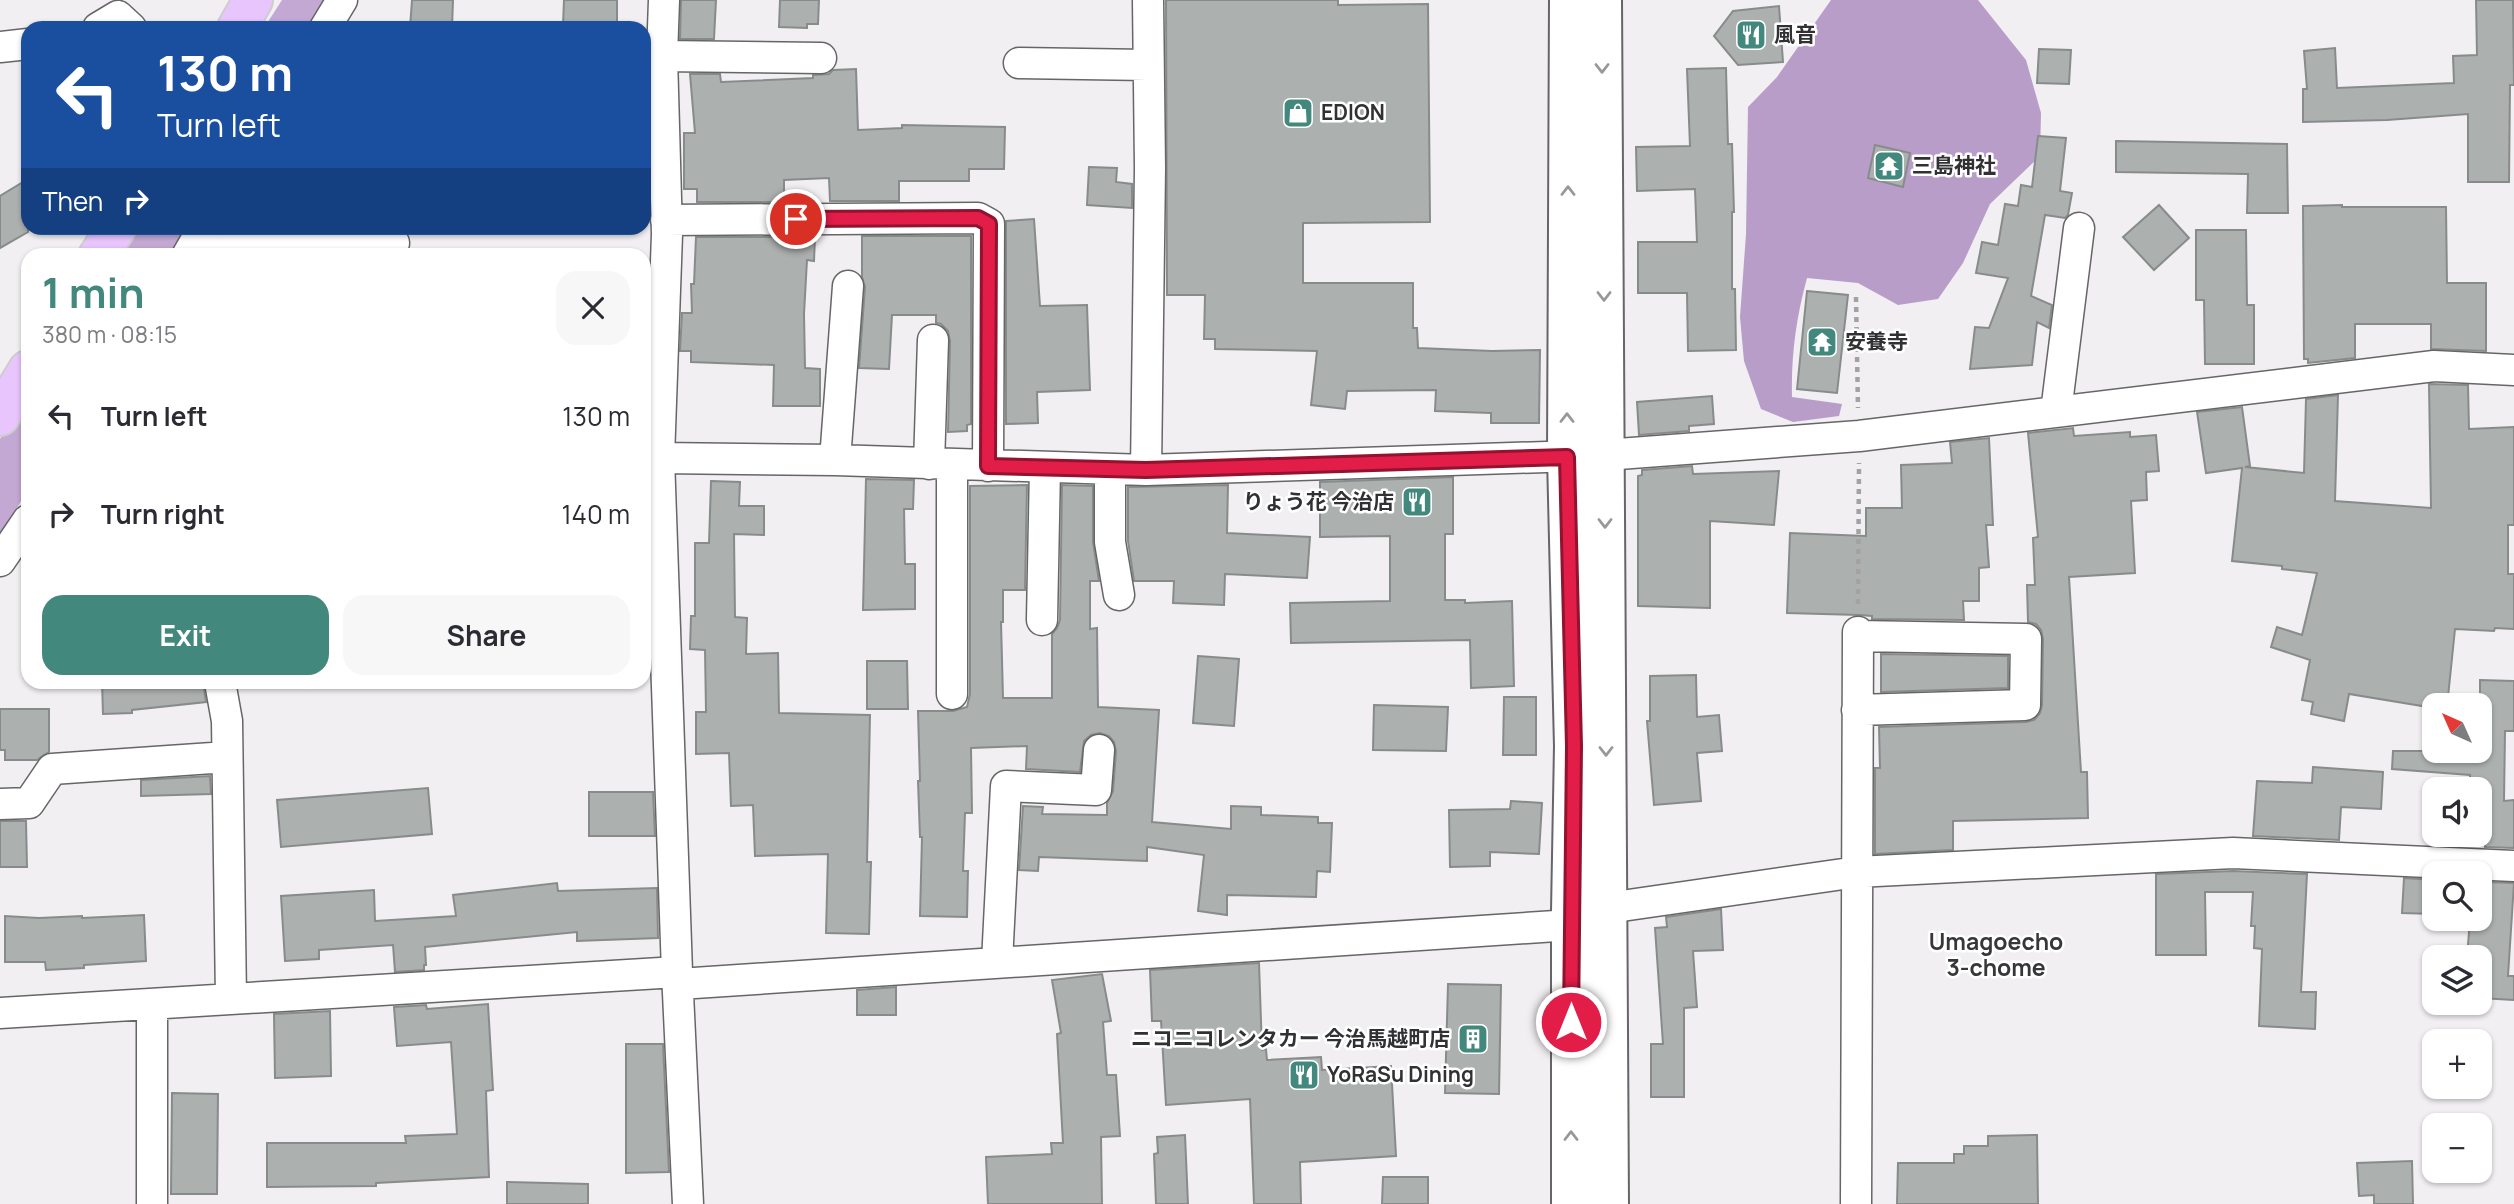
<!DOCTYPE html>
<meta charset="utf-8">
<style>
body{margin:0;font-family:Manrope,"Noto Sans JP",sans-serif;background:#f7f7f7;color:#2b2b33;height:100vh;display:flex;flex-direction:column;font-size:26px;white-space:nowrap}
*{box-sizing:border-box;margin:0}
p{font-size:23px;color:#7c7c81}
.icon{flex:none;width:38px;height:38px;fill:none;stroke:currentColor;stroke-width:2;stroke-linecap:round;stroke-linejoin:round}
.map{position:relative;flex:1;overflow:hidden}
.sheet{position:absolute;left:21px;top:248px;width:630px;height:441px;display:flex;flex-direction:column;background:#fff;border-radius:21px;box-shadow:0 2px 5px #0004}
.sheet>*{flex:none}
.guide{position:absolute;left:21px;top:21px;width:630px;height:214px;border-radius:21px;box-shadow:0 2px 5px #0004;background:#1a4fa0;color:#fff;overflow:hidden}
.needle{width:46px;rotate:315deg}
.buttons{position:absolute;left:2422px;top:693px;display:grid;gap:14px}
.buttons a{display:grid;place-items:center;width:70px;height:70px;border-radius:14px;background:#fff;box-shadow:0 2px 5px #0004;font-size:35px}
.pin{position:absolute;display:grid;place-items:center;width:60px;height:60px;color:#fff;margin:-30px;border:4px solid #fff;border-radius:50%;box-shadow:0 2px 7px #0007}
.me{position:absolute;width:77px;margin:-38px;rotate:0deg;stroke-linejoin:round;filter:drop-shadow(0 0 5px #0008)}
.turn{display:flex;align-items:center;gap:24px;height:147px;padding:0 21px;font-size:32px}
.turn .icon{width:91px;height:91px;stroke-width:2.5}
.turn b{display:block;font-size:49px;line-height:60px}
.then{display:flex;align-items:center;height:66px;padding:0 21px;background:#0003;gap:14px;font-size:26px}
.round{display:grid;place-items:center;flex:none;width:74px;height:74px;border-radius:21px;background:#f7f7f7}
.head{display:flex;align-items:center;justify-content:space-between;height:119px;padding:0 21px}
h1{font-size:42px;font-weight:700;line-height:52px;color:#43887d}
.cta{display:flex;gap:14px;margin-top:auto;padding:14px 21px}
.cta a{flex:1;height:80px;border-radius:21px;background:#43887d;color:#fff;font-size:28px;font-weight:700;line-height:80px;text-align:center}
.cta a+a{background:#f7f7f7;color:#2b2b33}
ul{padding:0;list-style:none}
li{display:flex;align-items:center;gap:21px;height:98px;padding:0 21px}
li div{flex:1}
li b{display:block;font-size:26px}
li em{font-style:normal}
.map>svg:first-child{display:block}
</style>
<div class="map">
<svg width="2514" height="1204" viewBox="0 0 2514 1204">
<rect width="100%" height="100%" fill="#f1eff2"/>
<path fill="#b89dc9" d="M1831,0H1978L2026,60L2041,113L2040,156L1990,204L1963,263L1938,299L1898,305L1858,283L1807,278C1796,318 1791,356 1792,397L1842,404L1839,416L1793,422L1761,409L1744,361L1740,317L1746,234L1748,107L1777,77Z"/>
<path fill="#c3a8d4" d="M282,0H335L317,28H264Z
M137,228H193L175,255L120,256Z
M28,394V490L0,535V439Z"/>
<path fill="#acb0af" stroke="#878c8b" stroke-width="2" d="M412,0H453L452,28H410Z
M564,0H617V26L563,25Z
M681,0H716L714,39H680Z
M780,0H819L818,24H807V28L779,27Z
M1166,0H1338V5L1428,4L1430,222L1303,223V283H1413V328H1417L1418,348L1492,351L1540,350L1539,423H1491V413L1435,411L1436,390L1347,391L1345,409L1311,405L1317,351L1215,349V339H1204L1205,295H1167Z
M2476,0H2513L2514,85H2510L2509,182H2468V114L2387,120L2303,122V89H2307L2304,51L2335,48L2337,88L2454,83L2453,56L2477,55Z
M1779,6L1783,62L1738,65L1714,36L1733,11Z
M2039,49L2071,50L2069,84L2037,83Z
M1726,68L1728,144H1732L1734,212H1732V289H1735L1736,350L1688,351L1687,293H1638V242H1697L1695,189L1637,191L1636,147L1690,146L1687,69Z
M856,69L858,130L902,128V125L1005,127L1004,169H969V181H899V201H830L829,178L784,180V202H697V189H684V133H695L690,74H720L721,82L813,78V75L829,74L833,70Z
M2038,136L2066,138L2060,191L2072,193L2068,215L2065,218L2045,215L2031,296L2052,305L2049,328L2037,322L2032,365L1970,369L1975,327L1989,328L2008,278L1976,273L1982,242L1998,245L2005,204L2018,206L2021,185L2032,187Z
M2116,141L2287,144L2288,213H2247L2248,174L2116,172Z
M1875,145L1910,153L1903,187L1868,178Z
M1089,167L1117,168L1116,182L1132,184V208L1087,205Z
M28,179V232L0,248V196Z
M2159,205L2189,238L2154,270L2123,237Z
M2342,205V207H2446L2447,283H2486V351L2431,349V324H2355V358L2308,363V359H2304L2303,206Z
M1034,219L1040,306L1087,305L1090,390L1037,392L1038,423L1006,424V221Z
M2196,230H2246L2247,305H2254V364H2205L2204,300H2196Z
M862,236H971V424L967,425V431L948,432L950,341L948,331L941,324L936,323V315H892L889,369L859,368L865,287L862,277Z
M696,237H815L814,261L807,260L804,314L805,368L820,369V406H773L774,365L691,362V351H680L682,313H692L691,284H694Z
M1807,291L1848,295L1837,393L1797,389Z
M2429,384L2468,385L2469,429L2514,427V525H2508V574H2514V629L2495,628L2494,631L2455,629L2448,697L2434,696V708L2349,694L2344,721L2311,714L2313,702L2302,700L2310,660L2271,647L2277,627L2302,635L2317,573L2282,569V566L2232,561L2242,468L2206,473L2197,412L2242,407L2250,466L2245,467L2304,473L2306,399L2338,395L2335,501L2431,508Z
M1712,396L1714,424L1689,426V431L1639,435L1637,402Z
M2073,428L2074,436L2130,432V437L2156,435L2159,471L2146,472L2147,500L2131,501L2135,573L2069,577L2081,772H2087L2088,818L1953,821V850L1875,854V768H1880L1879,727L2026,722L2034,720L2040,713L2042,705L2043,639L2041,630L2036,624L2028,622L2027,585H2035L2033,538L2038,537L2028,433Z
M1989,438L1993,525H1986L1989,567L1979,568V601H1963L1964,620L1872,619V616L1859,615L1787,613L1790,533L1866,536V508H1902L1901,465L1952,463L1950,442Z
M1692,466L1693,474L1779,471L1774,525L1710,521V608L1638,606V476L1642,475V470Z
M1453,477V534H1445V600H1465V603L1512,601L1514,686L1471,688L1470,640L1291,643L1290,603L1390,601V536L1320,537V482Z
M866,479L914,480L913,509H904L905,564H915V609L863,610Z
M711,481L740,482L739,506H764V535L734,534L735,617L747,618L746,654L778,653L779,713L870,715L867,862H871L869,934L826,933L828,854L755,856L753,805L731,806L729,753L696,754V712H706L705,650L690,649L691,616H695V543H709Z
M1027,485L1025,590H1003V622H1001L1003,698H1052V634L1057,628L1060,620L1062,485L1093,486V542L1099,581H1090V629L1097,628L1098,707L1159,710L1152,822L1231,829V806L1261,807V815L1318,817V823H1332L1330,872L1317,871L1316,897L1227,895V915L1198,911L1204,855L1147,847V861L1039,857L1038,871L1019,870L1023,806L1043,807L1042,814L1107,815V803L1113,791L1116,751L1114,742L1109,736L1100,733L1091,735L1084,741L1080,772L1026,769L1027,746L971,748L972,813H965L963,871H968L967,917L920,916L922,837H920L918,781H920L918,711H953L967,707L970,694V486Z
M1228,485L1227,533L1310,537L1307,578L1225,574L1224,605L1173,603L1174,581H1134L1128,541V487Z
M1881,654L2008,656V688L1881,692Z
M1198,656L1239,659L1234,726L1193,723Z
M867,661H907L908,709H867Z
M1696,675L1697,717L1719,715L1722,751L1697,753L1701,801L1654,805L1647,721H1650V676Z
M2480,680L2514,681V731H2505L2504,801L2514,800V848L2485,847L2483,796H2480V789H2470V775L2392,769L2393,751H2480Z
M102,682H203L206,702L132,710V713L103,714Z
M1504,697H1536V755H1503Z
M1374,705L1448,707L1446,751L1373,750Z
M0,709H49V752L37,760H5V750H0Z
M2313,767L2383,772L2381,809L2341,807L2339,840L2253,836L2257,781L2312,783Z
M210,776L211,794L141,796V780Z
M428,788L432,834L281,847L277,800Z
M589,792H653L655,836H589Z
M1511,801L1542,803L1539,854L1490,852V866L1450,867L1449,810L1510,809Z
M0,821H26L27,867H0Z
M2233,871L2307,874L2301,992H2316L2315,1029L2259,1026L2262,949L2254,948L2255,926H2251L2253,892H2205L2206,955H2156V874Z
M2404,878L2434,880V914L2402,913Z
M2486,882L2514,883L2508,976H2514V1000L2480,998V957H2467L2470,919H2480V889L2486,890Z
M557,883L558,891L657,888L658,938L577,941V932L425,947L426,965H424V970L395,972L393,945L319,950V959L285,961L281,896L374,890L375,921L456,916L453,895Z
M1721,909L1723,950L1693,951L1697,1007L1684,1008V1097H1651V1044H1663L1655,928L1667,927L1666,917Z
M144,915L146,961L84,965V968L46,970L45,962H5V916L39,918L82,916V918Z
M1259,963L1262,1050L1266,1049L1267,1060L1321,1057L1322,1070L1391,1066L1396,1156L1300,1162L1301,1204H1254L1250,1099L1166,1105L1161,1021H1152L1150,970Z
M1102,974L1111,1021L1103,1022L1107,1075H1116L1120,1136L1101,1137L1102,1204H988L986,1157L1052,1154L1051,1143H1063L1057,1034L1061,1033L1052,980Z
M1448,984L1501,985L1499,1094L1445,1093Z
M896,987V1015H857V990Z
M488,1004L493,1090L486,1091L489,1177L376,1183V1186L267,1187V1143H406L405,1136L457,1134L451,1042L397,1046L394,1007L426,1005L427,1009Z
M330,1011L331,1076L275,1078L274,1014Z
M626,1044H663L669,1172L626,1173Z
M172,1093L218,1094L217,1194H171Z
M1185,1135L1188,1204H1156L1154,1154L1158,1153L1157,1137Z
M2037,1135L2038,1204H1897L1898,1163H1954V1154H1964V1146H1988V1136Z
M2412,1161L2413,1204H2374V1195L2359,1196L2357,1163Z
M1383,1177H1428V1204H1382Z
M507,1182L588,1184V1204H507Z"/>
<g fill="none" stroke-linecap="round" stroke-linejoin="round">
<g stroke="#676568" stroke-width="33">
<path id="street" d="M664,0L662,56L667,234L659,458L677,972L688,1204
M98,28L118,16L131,28
M325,28L342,0
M0,47L28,44
M662,56L821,58
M1019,63L1147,65
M666,220L978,218L989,224L988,466
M224,248L394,243
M187,256L203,228
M2056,412L2079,228
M659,458L835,460L1146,470L1605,455L1859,436L2434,366L2514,370
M835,460L848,286
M929,464L933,340
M1110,469V542L1119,595
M1146,470L1150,168L1148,0
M0,561L28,520
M1042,620L1045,467
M220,682L227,721L231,999
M952,694V465
M1857,710L2025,705L2026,639L1858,636
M0,804L29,803L52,769L227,757
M1587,911L1857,872L2233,853L2514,866
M997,962L1006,786L1096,790L1099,750
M679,984L1571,925
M152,1004V1204
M0,1013L677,972
M1856,1204L1858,632"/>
</g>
<g stroke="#676568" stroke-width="42">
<path id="secondary" d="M1569,0L1567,457L1574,746L1571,912V1204
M1602,0L1609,1204"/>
</g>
<g stroke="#cecdce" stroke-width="42">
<path id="primary" d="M237,28L253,0
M98,256L116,228
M0,416L28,370"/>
</g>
<path stroke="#a2a1a3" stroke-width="4.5" stroke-dasharray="5 5" stroke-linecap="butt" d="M1856,297L1858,408
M1858,604L1859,463"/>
<use href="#street" stroke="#fff" stroke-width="30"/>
<use href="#secondary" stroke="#fff" stroke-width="38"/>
<use href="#primary" stroke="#e8c5fd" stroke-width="38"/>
</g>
<defs><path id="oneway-chevron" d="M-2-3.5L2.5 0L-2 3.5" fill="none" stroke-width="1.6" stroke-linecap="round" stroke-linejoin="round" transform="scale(1.75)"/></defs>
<g stroke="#989898">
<use href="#oneway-chevron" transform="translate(1602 68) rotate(90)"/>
<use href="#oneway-chevron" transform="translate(1568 191) rotate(-90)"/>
<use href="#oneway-chevron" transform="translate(1604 296) rotate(90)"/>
<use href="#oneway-chevron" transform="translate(1567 418) rotate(-90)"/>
<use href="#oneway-chevron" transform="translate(1605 523) rotate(90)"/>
<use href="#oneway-chevron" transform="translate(1606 751) rotate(90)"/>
<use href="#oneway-chevron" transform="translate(1571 1136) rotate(-90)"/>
</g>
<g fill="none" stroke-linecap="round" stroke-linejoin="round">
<g stroke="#92132f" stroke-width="18">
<path id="route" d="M796,219L978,218L989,224L988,466L1146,470L1567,457L1574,746L1571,1022"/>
</g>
<use href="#route" stroke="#e11d48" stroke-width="12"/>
</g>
<defs>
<g id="restaurant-square" transform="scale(1.575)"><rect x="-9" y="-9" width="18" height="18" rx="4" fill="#43887d" stroke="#fff"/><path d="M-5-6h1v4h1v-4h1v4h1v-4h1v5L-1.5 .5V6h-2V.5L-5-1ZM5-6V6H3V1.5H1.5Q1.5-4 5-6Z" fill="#fff"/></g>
<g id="shop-square" transform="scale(1.575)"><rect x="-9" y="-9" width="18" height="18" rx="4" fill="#43887d" stroke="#fff"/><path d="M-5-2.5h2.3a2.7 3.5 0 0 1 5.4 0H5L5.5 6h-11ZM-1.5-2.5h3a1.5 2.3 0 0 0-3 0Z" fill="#fff"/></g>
<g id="temple-square" transform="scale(1.575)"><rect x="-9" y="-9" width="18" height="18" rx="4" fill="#43887d" stroke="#fff"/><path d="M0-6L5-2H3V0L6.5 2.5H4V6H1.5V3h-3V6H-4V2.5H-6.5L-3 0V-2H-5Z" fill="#fff"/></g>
<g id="building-square" transform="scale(1.575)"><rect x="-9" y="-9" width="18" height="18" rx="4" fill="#43887d" stroke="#fff"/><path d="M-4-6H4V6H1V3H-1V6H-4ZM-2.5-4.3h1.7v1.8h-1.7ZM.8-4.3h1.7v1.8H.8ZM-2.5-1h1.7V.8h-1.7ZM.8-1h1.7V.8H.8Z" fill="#fff"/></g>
</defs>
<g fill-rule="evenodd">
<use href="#restaurant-square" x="1751" y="35"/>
<use href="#shop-square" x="1298" y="113"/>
<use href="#temple-square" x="1889" y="166"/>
<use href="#temple-square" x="1822" y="342"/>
<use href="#restaurant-square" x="1417" y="502"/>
<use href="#building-square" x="1473" y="1039"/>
<use href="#restaurant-square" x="1304" y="1075"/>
</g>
<g text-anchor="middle" stroke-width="5" stroke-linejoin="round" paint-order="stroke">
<g font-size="21" font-weight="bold" fill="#313032" stroke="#fff" text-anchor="start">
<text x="1774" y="42">風音</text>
<text x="1321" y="120">EDION</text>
<text x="1912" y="173">三島神社</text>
<text x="1845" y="349">安養寺</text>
<text x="1394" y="509" text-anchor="end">りょう花 今治店</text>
<text x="1450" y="1046" text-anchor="end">ニコニコレンタカー 今治馬越町店</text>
<text x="1327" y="1082">YoRaSu Dining</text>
</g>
<g font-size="23" font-weight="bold" fill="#373638" stroke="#fff">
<text x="1996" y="950">Umagoecho<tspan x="1996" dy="26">3-chome</tspan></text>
</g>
</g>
</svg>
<div class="buttons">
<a><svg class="needle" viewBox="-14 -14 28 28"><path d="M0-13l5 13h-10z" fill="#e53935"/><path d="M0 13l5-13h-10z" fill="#7c7c81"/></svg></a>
<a><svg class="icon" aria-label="sound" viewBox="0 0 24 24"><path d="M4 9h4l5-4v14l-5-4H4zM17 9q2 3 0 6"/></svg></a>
<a><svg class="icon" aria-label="search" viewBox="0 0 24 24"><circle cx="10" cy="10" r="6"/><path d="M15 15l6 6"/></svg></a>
<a><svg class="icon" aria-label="layers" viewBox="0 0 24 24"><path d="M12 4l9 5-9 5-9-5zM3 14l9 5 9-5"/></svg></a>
<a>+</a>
<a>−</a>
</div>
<div class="pin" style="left:796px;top:219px;background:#d93025"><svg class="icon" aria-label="arrive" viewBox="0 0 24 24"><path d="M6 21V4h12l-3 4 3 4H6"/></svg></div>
<svg class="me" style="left:1571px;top:1022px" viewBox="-20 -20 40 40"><circle r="17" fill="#e11d48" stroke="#fff" stroke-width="3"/><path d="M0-11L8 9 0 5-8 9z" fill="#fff"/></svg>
<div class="guide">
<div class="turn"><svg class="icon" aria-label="left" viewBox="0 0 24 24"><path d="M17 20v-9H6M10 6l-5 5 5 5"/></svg><div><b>130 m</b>Turn left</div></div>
<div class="then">Then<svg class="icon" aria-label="right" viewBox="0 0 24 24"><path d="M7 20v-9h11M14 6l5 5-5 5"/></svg></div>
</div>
<section class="sheet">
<div class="head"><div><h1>1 min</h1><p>380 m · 08:15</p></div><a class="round"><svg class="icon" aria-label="close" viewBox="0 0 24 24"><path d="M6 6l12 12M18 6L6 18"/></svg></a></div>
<ul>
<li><svg class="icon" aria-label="left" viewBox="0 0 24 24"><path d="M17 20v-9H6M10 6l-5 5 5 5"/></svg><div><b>Turn left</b></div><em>130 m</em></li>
<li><svg class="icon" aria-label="right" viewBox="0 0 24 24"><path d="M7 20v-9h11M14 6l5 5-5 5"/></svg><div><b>Turn right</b></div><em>140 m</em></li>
</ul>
<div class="cta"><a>Exit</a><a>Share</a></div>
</section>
</div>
